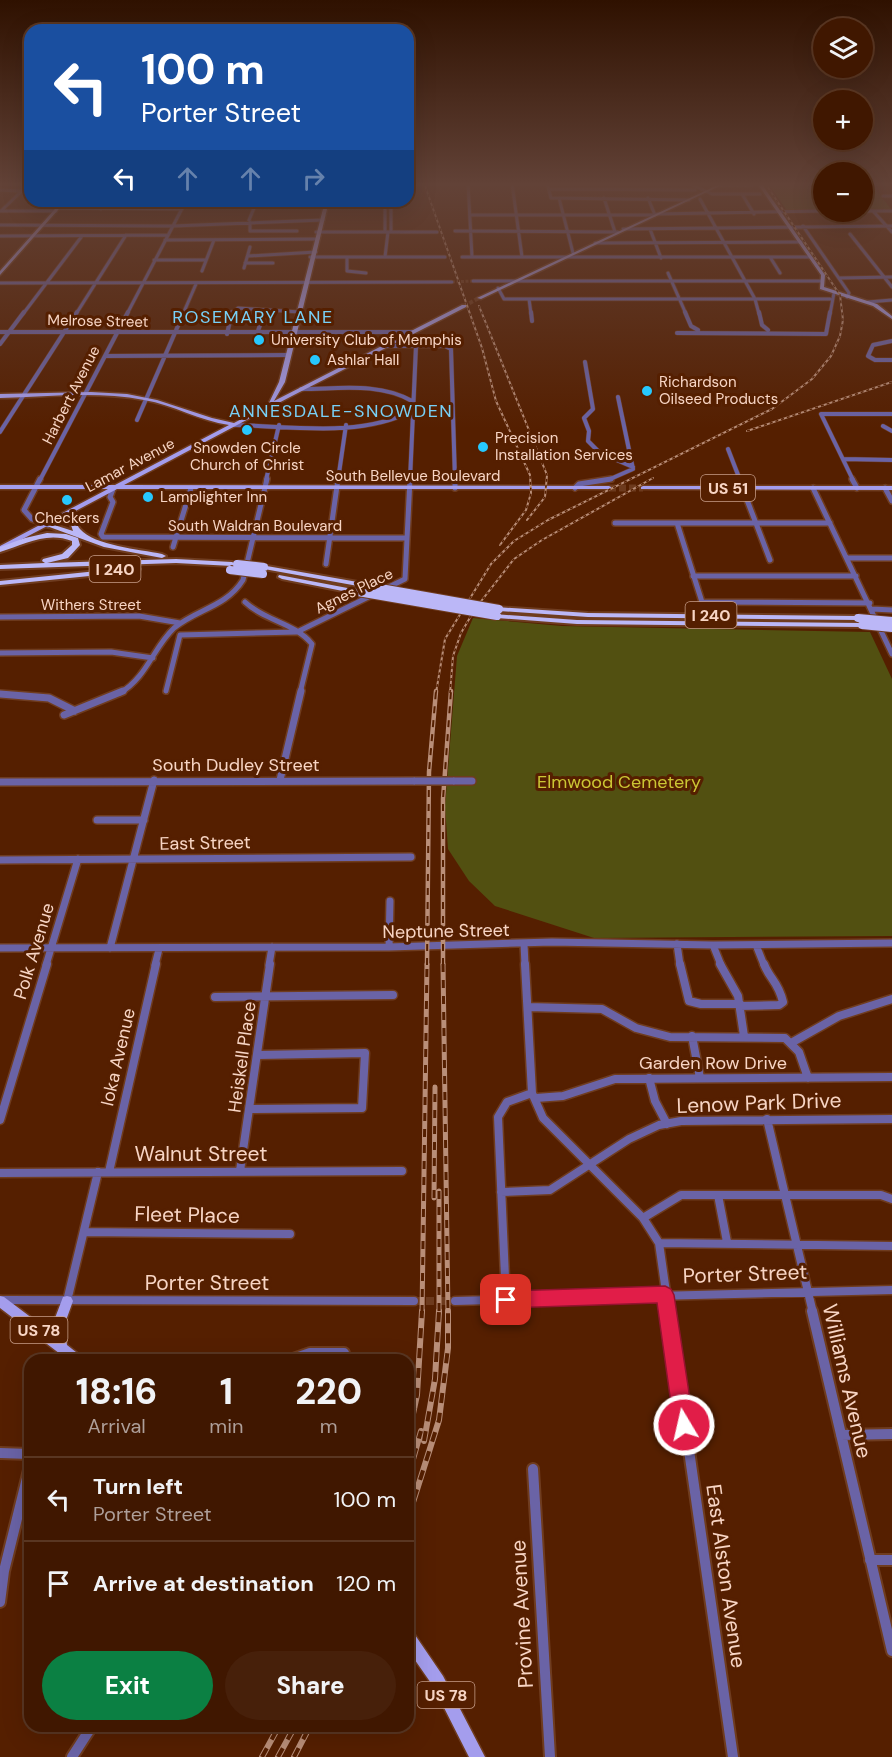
<!DOCTYPE html>
<meta charset="utf-8">
<style>
body{margin:0;font-family:"DM Sans",sans-serif;background:#47200a;color:#f1f3f6;height:100vh;display:flex;flex-direction:column;font-size:22px;white-space:nowrap}
*{box-sizing:border-box;margin:0}
p{font-size:20px;color:#ae9f99}
.icon{flex:none;width:33px;height:33px;fill:none;stroke:currentColor;stroke-width:2;stroke-linecap:round;stroke-linejoin:round}
.map{position:relative;flex:1;overflow:hidden}
.details{position:absolute;left:24px;top:1354px;width:390px;height:378px;display:flex;flex-direction:column;background:#401700;border-radius:18px;box-shadow:0 6px 24px #0002,0 0 0 2px #593622}
.details>*{flex:none}
.top-card{position:absolute;left:24px;top:24px;width:390px;height:183px;border-radius:18px;box-shadow:0 6px 24px #0002,0 0 0 2px #593622;background:#1a4fa0;color:#fff;overflow:hidden}
.fabs{position:absolute;left:813px;top:18px;display:grid;gap:12px}
.fabs a{display:grid;place-items:center;width:60px;height:60px;border-radius:50%;background:#401700;box-shadow:0 6px 24px #0002,0 0 0 2px #593622;font-size:30px}
.pin{position:absolute;display:grid;place-items:center;width:51px;height:51px;color:#fff;margin:-26px;border-radius:12px;box-shadow:0 3px 9px #0006}
.me{position:absolute;width:66px;margin:-33px;rotate:351deg;stroke-linejoin:round;filter:drop-shadow(0 0 4px #0008)}
.turn{display:flex;align-items:center;gap:21px;height:126px;padding:0 18px;font-size:27px}
.turn .icon{width:78px;height:78px;stroke-width:2.5}
.turn b{display:block;font-size:42px;line-height:51px}
.lanes{display:flex;align-items:center;height:57px;padding:0 18px;background:#0003;justify-content:center;gap:30px;direction:ltr}
.lanes .off{opacity:.35}
.eta{display:flex;justify-content:space-evenly;align-items:center;height:102px;text-align:center}
.eta b{font-size:36px;font-weight:800;line-height:42px}
.action{display:flex;gap:12px;margin-top:auto;padding:12px 18px}
.action a{flex:1;height:69px;border-radius:36px;background:#0b8043;color:#fff;font-size:24px;font-weight:800;line-height:69px;text-align:center}
.action a+a{background:#47200a;color:#f1f3f6}
ul{padding:0;list-style:none}
li{display:flex;align-items:center;gap:18px;height:84px;padding:0 18px;border-top:2px solid #593622}
li div{flex:1}
li b{display:block;font-size:22px}
li em{font-style:normal}
.map>svg:first-child{display:block}
</style>
<div class="map">
<svg width="892" height="1757" viewBox="0 0 892 1757">
<rect width="100%" height="100%" fill="#551f00"/>
<path fill="#525011" d="M768,183H823V211H787Z
M862,183H870L892,210H863Z
M473,618L562,626L870,632L892,679V936L594,938L495,906L469,881L448,849L445,807L457,656Z"/>
<g fill="none" stroke-linecap="round" stroke-linejoin="round">
<path stroke="#6d3a1d" stroke-width="3" stroke-dasharray="3 1.5" stroke-linecap="butt" d="M452,282L473,281"/>
<path stroke="#6d3a1d" stroke-width="8" stroke-dasharray="8 4" stroke-linecap="butt" d="M414,1301H455"/>
<path stroke="#6d3a1d" stroke-width="4" stroke-dasharray="4 2" stroke-linecap="butt" d="M464,306L479,298"/>
<path stroke="#6d3a1d" stroke-width="7" stroke-dasharray="7 3" stroke-linecap="butt" d="M609,488H643"/>
<g stroke="#6f3c1f" stroke-width="4.5">
<path id="minor-far5" d="M468,183L472,257
M512,183L522,257
M547,183L551,198L689,200
M688,183L712,194H760
M719,185H752
M549,189L695,190
M0,190L21,191
M742,194L754,214
M883,196H892
M559,198L573,253
M604,198L615,232
M700,199L755,299L759,314
M385,201V232
M391,201V232
M58,208L182,209
M101,209L106,201
M0,211H56
M1,211L30,183
M862,211H892
M873,211L892,232
M657,214L824,211
M470,215H655L648,198
M249,220L257,201
M250,222V231H297
M0,225L173,226L323,220
M803,226L849,293L847,297
M623,229L892,226
M650,229L661,258
M455,231L618,232
M316,232H437
M850,234L892,287
M0,236L168,235
M165,240L318,239
M595,243L801,242
M248,256L316,252
M310,257H445
M347,257V271L366,273
M385,257L388,232
M462,257H810
M770,257L780,273
M154,260H206
M245,263H273
M244,268L250,247
M202,271L214,240
M668,273L686,314
M840,278L892,277
M473,281H822
M0,283L452,282
M498,288L504,299H830
M529,299L531,314
M868,302L892,300
M23,314L82,236
M76,314L126,235
M127,314L186,201
M183,314L196,284
M232,314L238,308L300,312
M830,314L834,293"/>
</g>
<g stroke="#6f3c1f" stroke-width="5">
<path id="minor-far4" d="M531,312L532,321
M685,312L691,326L698,330
M759,312L762,325L768,330
M0,332H412
M677,333L826,334L830,312
M227,334L232,312
M257,334L260,325L256,318L259,316
M892,341L873,345L868,356L875,360H892
M0,344L24,312
M387,346H445L451,349L455,480
M105,356L289,355
M585,362L593,409L584,418L589,431L588,441L600,453L633,467
M301,389C338,389 379,382 412,401
M137,420L184,312
M234,425C291,426 359,438 412,411
M883,426L892,431
M0,432L77,312
M728,449L740,480
M843,459L892,460
M40,480L128,312
M266,480L279,425
M338,480L346,425
M410,480L416,346
M608,480L633,469L618,397
M853,480L821,414H892"/>
</g>
<g stroke="#6f3c1f" stroke-width="8">
<path id="minor-far3" d="M40,479L24,510L32,519L48,525
M455,479V488
M739,479L770,560
M852,479L857,488
M575,488L579,484L611,479
M813,488L892,654
M885,488L892,501
M113,489L110,497L113,502L101,534L103,537L407,538
M615,523H830
M677,523L702,602L870,603
M173,547L191,488
M848,558H892
M326,564L338,479
M693,576H856
M245,602C265,621 295,623 312,644L300,693
M872,609L892,610
M0,617L139,616L180,623
M0,653L111,652L153,658
M166,691L180,635L297,632L405,579L410,479
M120,693C147,677 153,648 174,628C197,609 226,607 243,580L267,479"/>
</g>
<g stroke="#6f3c1f" stroke-width="10">
<path id="minor-far2" d="M0,694L49,698L75,711
M64,715L123,691
M280,780L301,691
M453,781H472
M0,782L415,781
M97,820H144
M0,860L411,857
M524,944L525,965
M677,944L680,965
M713,945L721,965
M756,945L764,965
M389,947L390,901
M0,948L389,947L552,942L713,945L892,943
M110,948L154,780
M46,965L78,859
M155,965L159,949
M269,965L272,947"/>
</g>
<g stroke="#6f3c1f" stroke-width="11">
<path id="minor-far1" d="M680,964L689,1001L701,1004H740
M720,964L738,996L744,1036
M215,997L393,995
M740,1006L779,1005L783,1002C778,981 770,980 764,964
M528,1007L602,1009L636,1028L670,1037L785,1038L799,1052L808,1078
M692,1036L700,1078
M791,1043L839,1016L892,999
M649,1078L655,1101L667,1124
M532,1093L543,1118L643,1218L659,1243L669,1313
M536,1098L563,1096L615,1079L892,1077
M251,1109L362,1108L365,1053L258,1055
M767,1119L813,1313
M0,1120L47,964
M240,1171L270,964
M109,1172L156,964
M0,1173L402,1171
M501,1192L550,1190L629,1139L659,1125L681,1121L892,1119
M718,1195L727,1242
M643,1218L681,1195H881L892,1199
M84,1232L290,1234
M659,1243L892,1246
M0,1300L414,1301
M506,1300L498,1117L507,1102L532,1093L525,964
M67,1301L98,1172
M455,1301L892,1290"/>
</g>
<g stroke="#6f3c1f" stroke-width="14">
<path id="minor" d="M669,1311L733,1757
M812,1311L892,1651
M290,1360L310,1353H344
M841,1435L892,1434
M0,1453L30,1454
M533,1469L550,1757
M870,1560H892
M0,1602L4,1571L30,1466
M72,1757L92,1726"/>
</g>
<g stroke="#6f3c1f" stroke-width="3">
<path id="major" d="M722,183H726L481,299L477,298Z
M757,183H761L825,275L824,287L877,304L892,316V319L873,306L820,289L821,275Z
M62,201H66L0,275V271Z
M325,201H329L285,382L274,401L462,305H466V307L290,397L124,485L609,486L611,487V489H117L0,551V546L108,489H0V485H115L229,425C200,421 174,405 144,400C97,391 48,397 0,398V394L91,392L127,394L157,400L212,418L234,423L268,405L279,382Z
M643,486H892V490L641,489V487Z
M0,1296L4,1297L53,1334L52,1326L63,1297L67,1296L71,1297L73,1301L64,1326L67,1345L81,1356L83,1360H68L0,1308Z
M408,1630L413,1632L443,1676L485,1757H469L433,1686L408,1650Z"/>
</g>
<g stroke="#6f3c1f" stroke-width="4">
<path id="highway" d="M68,511H74C76,517 76,525 80,529C95,546 139,549 162,554L166,556L162,558L104,547L44,525L48,523L73,531L67,513Z
M47,533L66,534L78,538L80,545L68,558L47,563L176,559L232,562L236,564L232,566L176,563L0,569V565L45,563L42,561L43,559L62,554L72,545V541C46,531 24,545 0,552V547L25,538Z
M261,565L369,584L373,586L369,588L264,569L260,567Z
M136,567L140,569L139,571L0,585V581Z
M279,575L358,590L362,592L358,594L282,579L278,577Z
M496,607L588,613L858,616L862,618L858,620L588,617L499,611H496Z
M494,614L577,620L862,623L866,625L862,627L577,624L497,618H494Z"/>
</g>
<use href="#minor-far5" stroke="#6a63a6" stroke-width="3"/>
<use href="#minor-far4" stroke="#6a63a6" stroke-width="4"/>
<use href="#minor-far3" stroke="#6a63a6" stroke-width="5"/>
<use href="#minor-far2" stroke="#6a63a6" stroke-width="7"/>
<use href="#minor-far1" stroke="#6a63a6" stroke-width="8"/>
<use href="#minor" stroke="#6a63a6" stroke-width="10"/>
<use href="#major" fill="#a49ded" fill-rule="evenodd"/>
<use href="#highway" fill="#bbb7f7" fill-rule="evenodd"/>
<g stroke="#b98e78" stroke-width="2">
<path id="rail-far3" d="M424,183L482,348L496,401L530,475L531,493L526,510L500,545
M479,306L547,475L545,497L527,520
M747,431L892,382
M436,693L445,639L491,564L514,541L548,520L772,409L812,379L831,356L840,336L843,320L840,295L765,183
M450,693L453,656L461,633L475,609L514,559L542,540L653,478"/>
</g>
<g stroke="#b98e78" stroke-width="4.5">
<path id="rail-far2" d="M427,965L429,772L436,691
M443,965V799L451,691"/>
</g>
<g stroke="#b98e78" stroke-width="5">
<path id="rail-far1" d="M443,964L448,1313
M439,1191V1313
M434,1198L435,1087
M422,1313L427,964"/>
</g>
<g stroke="#b98e78" stroke-width="6">
<path id="rail" d="M408,1437L417,1395L422,1311
M424,1441L435,1379L439,1311
M408,1477L421,1431
M408,1518L439,1420L448,1348V1311
M262,1757L279,1726
M278,1757L295,1726
M294,1757L310,1726"/>
</g>
<use href="#rail-far3" stroke="#551f00" stroke-width="1.5" stroke-dasharray="3" stroke-linecap="butt"/>
<use href="#rail-far2" stroke="#551f00" stroke-width="2" stroke-dasharray="7" stroke-linecap="butt"/>
<use href="#rail-far1" stroke="#551f00" stroke-width="3" stroke-dasharray="8" stroke-linecap="butt"/>
<use href="#rail" stroke="#551f00" stroke-width="4" stroke-dasharray="10" stroke-linecap="butt"/>
<g stroke="#6f3c1f" stroke-width="10" stroke-linecap="butt">
<path id="minor-bridge" d="M415,781H453"/>
</g>
<g stroke="#6f3c1f" stroke-width="10" stroke-linecap="butt">
<path id="highway-bridge" d="M237,564L264,567
M230,570L263,574
M369,586L499,609
M358,592L497,616
M858,618L892,621
M862,625L892,628"/>
</g>
<use href="#minor-bridge" stroke="#6a63a6" stroke-width="7"/>
<use href="#highway-bridge" stroke="#bbb7f7" stroke-width="8"/>
</g>
<linearGradient id="sky" x2="0" y2="1"><stop stop-color="#2f1100"/><stop offset="0.43" stop-color="#624237"/><stop offset="1" stop-color="#624237" stop-opacity="0"/></linearGradient>
<rect width="892" height="429" fill="url(#sky)"/>
<path fill="#e11d48" stroke="#92132f" stroke-width="1.5" d="M665,1286L671,1289L674,1295L694,1425L691,1432L684,1435L677,1432L674,1425L657,1303L506,1308L499,1306L496,1300L499,1294L506,1291Z"/>
<g fill="#27c8fe" stroke="#551f00" stroke-width="2">
<circle cx="259" cy="340" r="6"/>
<circle cx="315" cy="360" r="6"/>
<circle cx="647" cy="391" r="6"/>
<circle cx="247" cy="430" r="6"/>
<circle cx="483" cy="447" r="6"/>
<circle cx="148" cy="497" r="6"/>
<circle cx="67" cy="500" r="6"/>
</g>
<g text-anchor="middle" stroke-width="6" stroke-linejoin="round" paint-order="stroke">
<g font-size="15" fill="#f8d5c4" stroke="#551f00">
<text transform="translate(98 321) rotate(1)" y="5">Melrose Street</text>
<text transform="translate(71 395) rotate(-63)" y="5">Harbert Avenue</text>
<text transform="translate(130 465) rotate(-28)" y="5">Lamar Avenue</text>
<text x="413" y="481">South Bellevue Boulevard</text>
<text x="255" y="531">South Waldran Boulevard</text>
<text transform="translate(354 591) rotate(-26)" y="5">Agnes Place</text>
<text x="91" y="610">Withers Street</text>
</g>
<g font-size="15" fill="#f8d5c4" stroke="#551f00" text-anchor="start">
<text x="271" y="345">University Club of Memphis</text>
<text x="327" y="365">Ashlar Hall</text>
<text x="659" y="387">Richardson<tspan x="659" dy="17">Oilseed Products</tspan></text>
<text x="495" y="443">Precision<tspan x="495" dy="17">Installation Services</tspan></text>
<text x="247" y="453" text-anchor="middle">Snowden Circle<tspan x="247" dy="17">Church of Christ</tspan></text>
<text x="160" y="502">Lamplighter Inn</text>
<text x="67" y="523" text-anchor="middle">Checkers</text>
</g>
<g fill="#551f00" stroke="#c79e89" stroke-width="1.5">
<rect x="701" y="475" width="54" height="26" rx="4.5"/>
<rect x="89.5" y="556" width="51" height="26" rx="4.5"/>
<rect x="685.5" y="602" width="51" height="26" rx="4.5"/>
<rect x="10.5" y="1317" width="57" height="26" rx="4.5"/>
<rect x="417.5" y="1682" width="57" height="26" rx="4.5"/>
</g>
<g font-size="16" font-weight="bold" fill="#f8d5c4">
<text x="728" y="494">US 51</text>
<text x="115" y="575">I 240</text>
<text x="711" y="621">I 240</text>
<text x="39" y="1336">US 78</text>
<text x="446" y="1701">US 78</text>
</g>
<g font-size="18" letter-spacing="1.5" fill="#78d0f6" stroke="#551f00">
<text x="253" y="323">ROSEMARY LANE</text>
<text x="341" y="417">ANNESDALE-SNOWDEN</text>
</g>
<g font-size="18" fill="#f8d5c4" stroke="#551f00">
<text x="236" y="771">South Dudley Street</text>
<text transform="translate(205 843) rotate(-1)" y="6">East Street</text>
<text transform="translate(446 931) rotate(-1)" y="6">Neptune Street</text>
<text transform="translate(34 951) rotate(-73)" y="6">Polk Avenue</text>
<text transform="translate(118 1057) rotate(-77)" y="6">Ioka Avenue</text>
<text transform="translate(242 1057) rotate(-82)" y="6">Heiskell Place</text>
<text x="713" y="1069">Garden Row Drive</text>
</g>
<g font-size="18" fill="#cbc634" stroke="#551f00">
<text x="619" y="788">Elmwood Cemetery</text>
</g>
<g font-size="21" fill="#f8d5c4" stroke="#551f00">
<text transform="translate(759 1103) rotate(-2)" y="7">Lenow Park Drive</text>
<text x="201" y="1161">Walnut Street</text>
<text transform="translate(187 1215) rotate(1)" y="7">Fleet Place</text>
<text transform="translate(745 1274) rotate(-2)" y="7">Porter Street</text>
<text x="207" y="1290">Porter Street</text>
<text transform="translate(847 1381) rotate(77)" y="7">Williams Avenue</text>
<text transform="translate(726 1576) rotate(82)" y="7">East Alston Avenue</text>
<text transform="translate(522 1614) rotate(-93)" y="7">Provine Avenue</text>
</g>
</g>
</svg>
<div class="fabs">
<a><svg class="icon" aria-label="layers" viewBox="0 0 24 24"><path d="M12 4l9 5-9 5-9-5zM3 14l9 5 9-5"/></svg></a>
<a>+</a>
<a>−</a>
</div>
<div class="pin" style="left:506px;top:1300px;background:#d93025"><svg class="icon" aria-label="arrive" viewBox="0 0 24 24"><path d="M6 21V4h12l-3 4 3 4H6"/></svg></div>
<svg class="me" style="left:684px;top:1425px" viewBox="-20 -20 40 40"><circle r="17" fill="#e11d48" stroke="#fff" stroke-width="3"/><path d="M0-11L8 9 0 5-8 9z" fill="#fff"/></svg>
<div class="top-card">
<div class="turn"><svg class="icon" aria-label="left" viewBox="0 0 24 24"><path d="M17 20v-9H6M10 6l-5 5 5 5"/></svg><div><b>100 m</b>Porter Street</div></div>
<div class="lanes"><svg class="icon" aria-label="left" viewBox="0 0 24 24"><path d="M17 20v-9H6M10 6l-5 5 5 5"/></svg><svg class="icon off" aria-label="ahead" viewBox="0 0 24 24"><path d="M12 20V5M6 11l6-6 6 6"/></svg><svg class="icon off" aria-label="ahead" viewBox="0 0 24 24"><path d="M12 20V5M6 11l6-6 6 6"/></svg><svg class="icon off" aria-label="right" viewBox="0 0 24 24"><path d="M7 20v-9h11M14 6l5 5-5 5"/></svg></div>
</div>
<section class="details">
<div class="eta">
<div><b>18:16</b><p>Arrival</p></div>
<div><b>1</b><p>min</p></div>
<div><b>220</b><p>m</p></div>
</div>
<ul>
<li><svg class="icon" aria-label="left" viewBox="0 0 24 24"><path d="M17 20v-9H6M10 6l-5 5 5 5"/></svg><div><b>Turn left</b><p>Porter Street</p></div><em>100 m</em></li>
<li><svg class="icon" aria-label="arrive" viewBox="0 0 24 24"><path d="M6 21V4h12l-3 4 3 4H6"/></svg><div><b>Arrive at destination</b></div><em>120 m</em></li>
</ul>
<div class="action"><a>Exit</a><a>Share</a></div>
</section>
</div>
